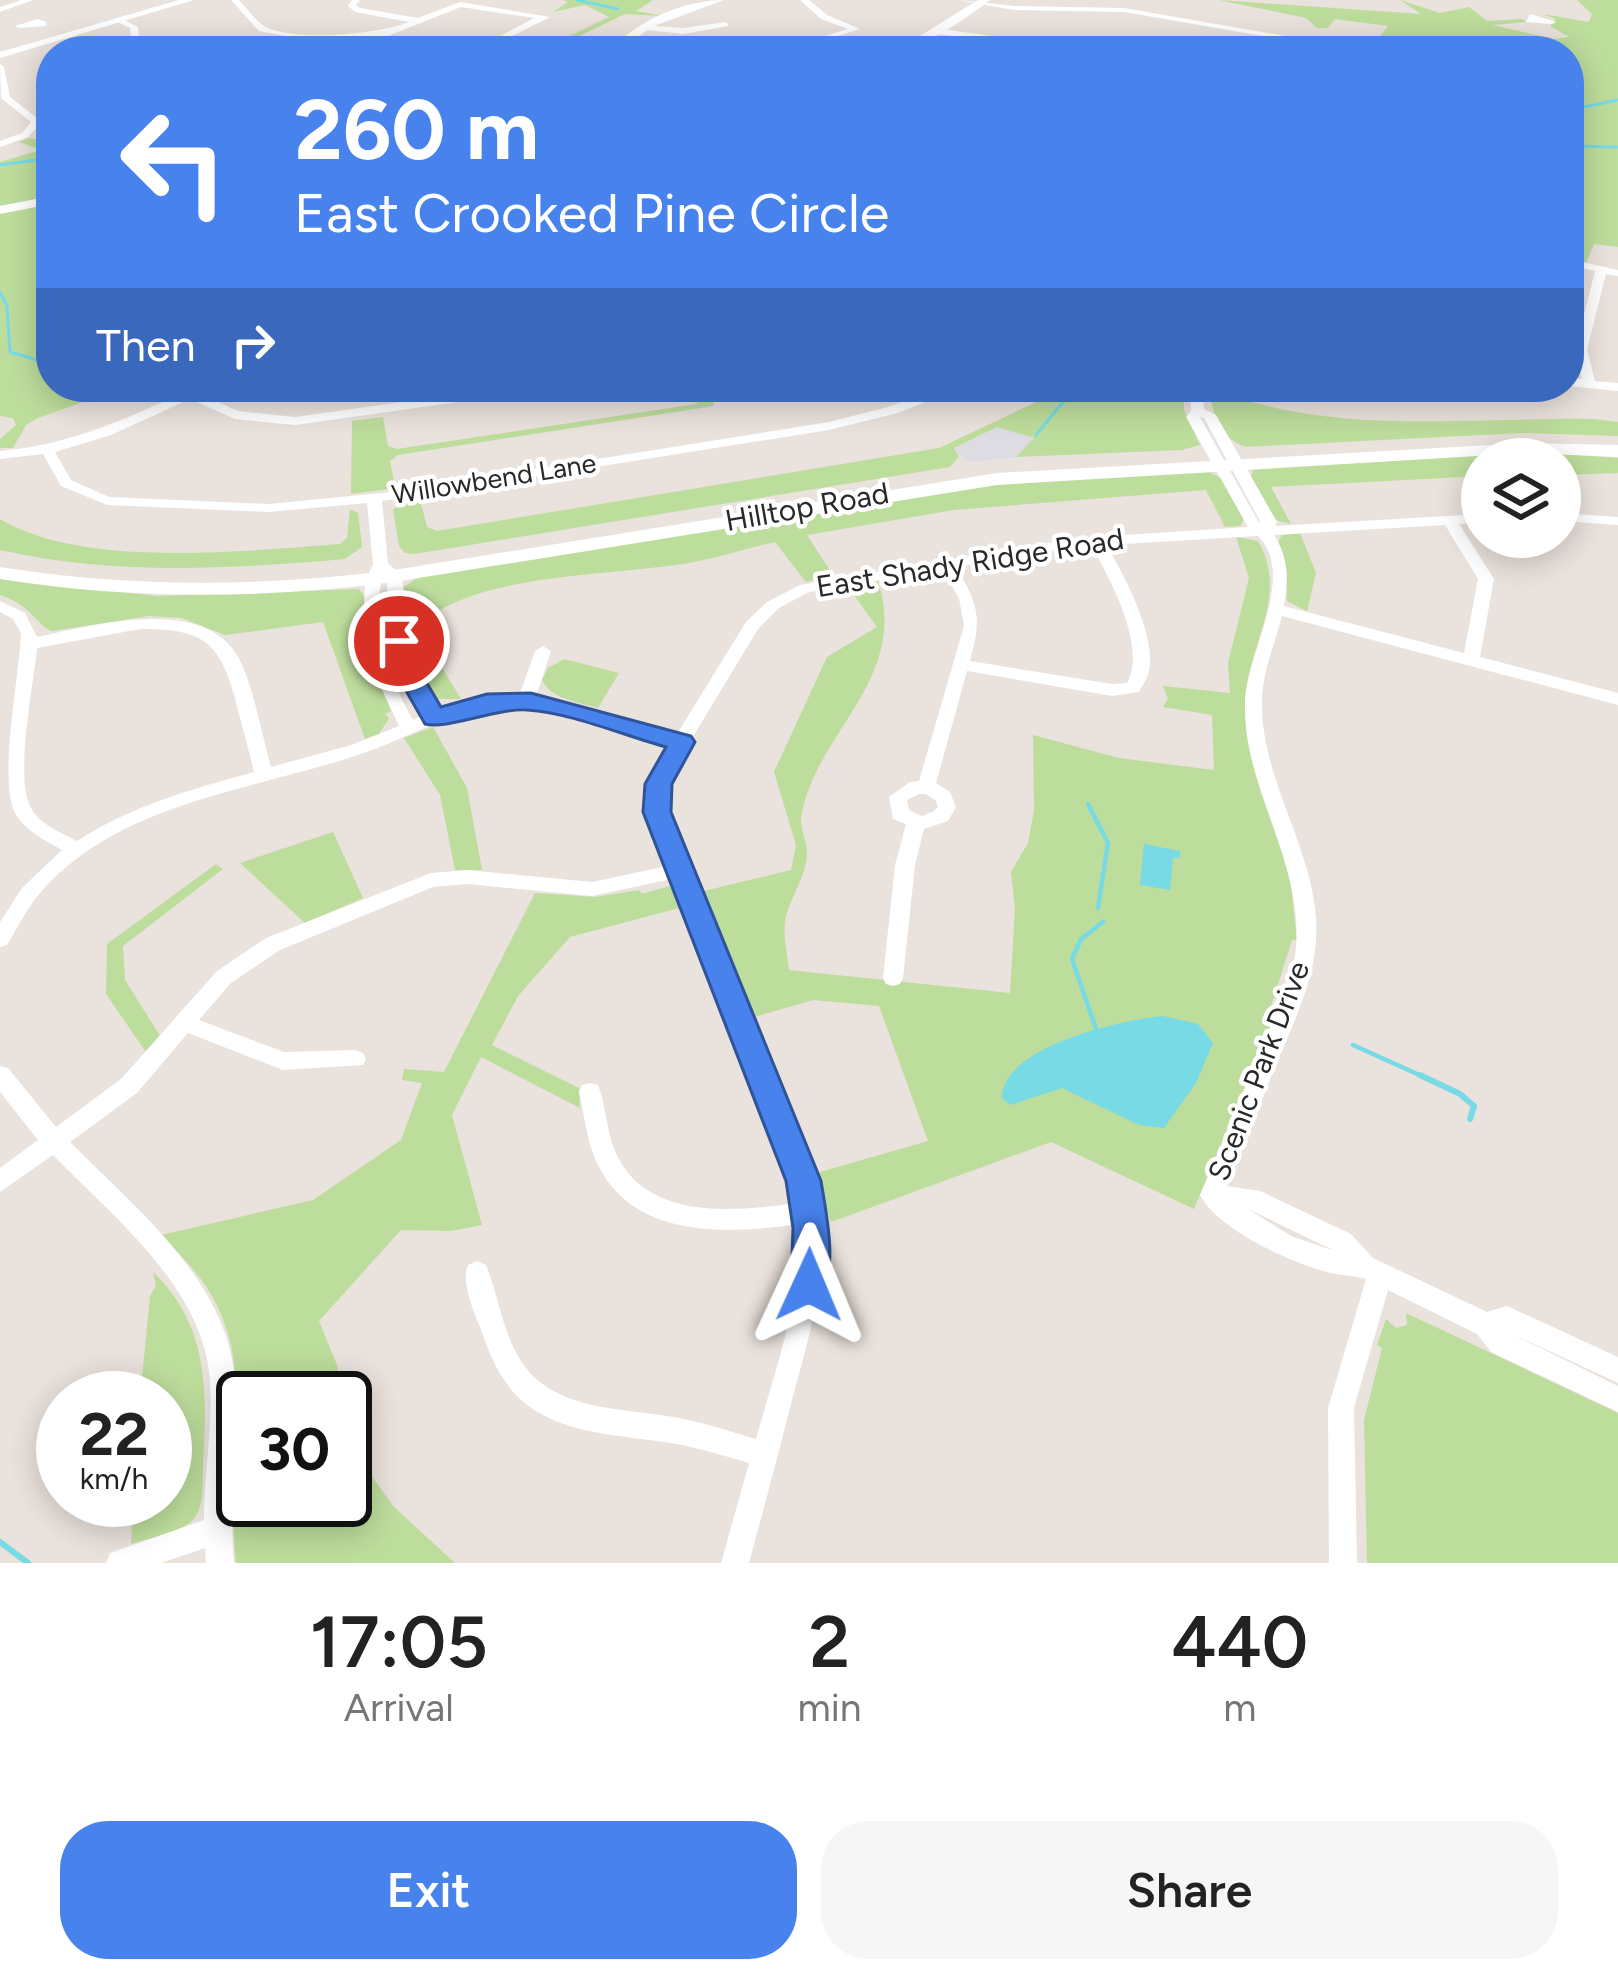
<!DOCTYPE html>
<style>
body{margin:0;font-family:Figtree,sans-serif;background:#f6f6f6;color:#222;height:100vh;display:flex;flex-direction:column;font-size:45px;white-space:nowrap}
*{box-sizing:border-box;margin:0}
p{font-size:39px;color:#767676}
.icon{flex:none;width:66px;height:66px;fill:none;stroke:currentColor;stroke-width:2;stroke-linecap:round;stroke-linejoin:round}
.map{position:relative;height:1563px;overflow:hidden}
.side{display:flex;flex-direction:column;background:#fff;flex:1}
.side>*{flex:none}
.top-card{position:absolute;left:36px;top:36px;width:1548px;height:366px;border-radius:48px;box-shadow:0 6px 30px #0003;background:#4882ec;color:#fff;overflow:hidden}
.controls{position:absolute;left:1461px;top:438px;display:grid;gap:24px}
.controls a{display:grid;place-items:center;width:120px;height:120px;border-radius:50%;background:#fff;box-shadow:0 6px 30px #0003;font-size:60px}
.speed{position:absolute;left:36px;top:1371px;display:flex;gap:24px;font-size:60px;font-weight:700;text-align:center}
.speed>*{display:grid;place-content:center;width:156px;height:156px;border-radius:50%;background:#fff;box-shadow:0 6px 30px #0003;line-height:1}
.speed small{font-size:30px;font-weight:400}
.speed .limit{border:6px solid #111;border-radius:18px;background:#fff;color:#111}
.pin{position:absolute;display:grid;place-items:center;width:102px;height:102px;color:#fff;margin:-51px;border:6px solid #fff;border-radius:50%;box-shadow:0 3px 12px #0007}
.me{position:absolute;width:132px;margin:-66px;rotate:1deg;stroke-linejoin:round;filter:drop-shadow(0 0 9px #0008)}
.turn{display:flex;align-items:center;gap:42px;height:252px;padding:0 60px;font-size:54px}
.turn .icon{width:156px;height:156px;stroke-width:2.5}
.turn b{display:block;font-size:84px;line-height:102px}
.then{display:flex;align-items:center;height:114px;padding:0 60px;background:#0003;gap:24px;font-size:45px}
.eta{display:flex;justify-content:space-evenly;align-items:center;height:204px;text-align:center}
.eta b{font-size:72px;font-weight:600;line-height:84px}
.cta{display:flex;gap:24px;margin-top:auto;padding:24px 60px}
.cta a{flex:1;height:138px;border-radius:48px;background:#4882ec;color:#fff;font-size:48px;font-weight:600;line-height:138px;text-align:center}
.cta a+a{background:#f6f6f6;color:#222}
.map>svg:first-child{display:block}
</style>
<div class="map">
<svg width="1618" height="1563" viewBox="0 0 1618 1563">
<rect width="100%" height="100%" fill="#eae2dc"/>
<path fill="#dddce3" d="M997,427L1035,438L1016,457L968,462L953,449Z"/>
<path fill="#bddd9c" d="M563,0H653L636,11L663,16L625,14L569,41L566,51H538L609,17L585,5L553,12L568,2Z
M1219,0L1421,14L1400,0L1440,13L1469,7L1487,21L1522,19L1527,22L1493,25L1552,39L1569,37L1550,26L1556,19L1543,14L1589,22L1592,14L1577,0H1618V247L1594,244L1586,263L1572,260L1580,242L1569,237V51H1368L1388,26L1335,19L1328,28H1317L1306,18Z
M29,138L51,142V197L0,206V162L41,150L19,142Z
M51,203V235L43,238V255L51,262V387H125L38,418L26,425L13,448H0V439L16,425L13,418L0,416V213Z
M694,387H709L714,406L398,455L390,461L395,488L351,494L352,421L383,417L388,446L397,449L697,404Z
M1068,387H1184V410L1200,445L1182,450L1016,457L1034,438L997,427L954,448L959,457L950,467L414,554L405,553L399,546L393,509L420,499L427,527L437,531L939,448Z
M1211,387H1250L1241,396L1244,400C1360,434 1474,417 1593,419L1618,422V436L1521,433L1246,447C1222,440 1209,411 1211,387Z
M1535,452L1618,458V473L1560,475V459H1482V476L1271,487L1291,524L1276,520L1251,478L1253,469Z
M1207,471L1221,478L1244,519L1240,526L1225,527L1206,490L954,510L807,535L833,575L806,582L775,542C748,548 721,557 694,562C618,576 487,572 427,619L435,656L461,699H432L410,653L403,588L418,577L970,486Z
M350,509L358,513L362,547L345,559C228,569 115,576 0,550V519C83,569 245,551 340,544L347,538Z
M1300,533L1316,573L1307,611L1287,601V570L1278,542L1282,535Z
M1236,537L1258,541C1290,596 1247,646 1245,703L1289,867L1297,940H1292L1267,1019L1272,1022L1194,1209L1051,1142L831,1222L813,1174L928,1141L879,1006L813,1000L751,1018L700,892L791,870L796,845L774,772L827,657L877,627L846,584L878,581C910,680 814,733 801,818C800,830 808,843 807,855C806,874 792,896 786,916C782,932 787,953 789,970L1010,993L1015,908L1011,872L1028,843L1034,810L1033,735L1119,758L1214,770L1212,715L1163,707L1168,699L1163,686L1230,693L1228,663L1249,578Z
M0,579L158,596L359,589L365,597L370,661L391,711L385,714L389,718L379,734L365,739L323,622L225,635L182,618L149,616L52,631C37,626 32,605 0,595Z
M564,659L619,673L598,708C577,702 550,698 542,680L548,668Z
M433,727L467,788L482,870H455L440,795L404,738Z
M333,832L363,898L305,923L240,863Z
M216,864L223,869L123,946L125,980L160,1036L146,1052L106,994L107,944Z
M669,886L683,907L570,937L518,996L492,1045L579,1088L580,1108L481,1057L452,1115L482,1225L451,1231L401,1230L319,1321L337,1365L343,1398H243V1500H345V1406L354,1452L394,1507L455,1563H236C225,1474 259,1372 209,1291C196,1270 178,1253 161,1235L313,1200L401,1140L422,1083L402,1080L404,1069L444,1072L535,893L595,897L639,890L642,894Z
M153,1272C210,1327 207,1392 203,1465C202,1482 205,1507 193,1520C180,1533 149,1538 131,1544L133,1500H165V1398H140L150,1296L156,1286Z
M1406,1313L1618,1413V1563H1367L1364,1420L1382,1348L1377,1345L1386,1319L1396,1328L1407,1325Z"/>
<path fill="#77dae5" d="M1144,844L1180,851V858H1173L1170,890L1140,885Z
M1163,1016L1198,1024L1213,1043L1196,1083L1164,1128L1139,1125L1062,1088L1010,1105L1002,1098C1002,1046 1122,1020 1163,1016Z"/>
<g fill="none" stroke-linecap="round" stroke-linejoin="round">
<path stroke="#77dae5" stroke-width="3" d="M577,0L618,9
M1569,110L1618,100
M1569,146L1618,147
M0,165L51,158
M0,292L7,306L10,352L51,364
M1036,435L1075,387"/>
<path stroke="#77dae5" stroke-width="4.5" d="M1088,804L1108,843L1098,908
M1096,1029L1072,959L1081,939L1103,922
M1353,1045L1426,1078"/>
<path stroke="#77dae5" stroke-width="6" d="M1420,1075L1460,1094L1474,1106L1470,1119
M0,1542L28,1563"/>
<path fill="#fff" fill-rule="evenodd" d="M21,0H33L0,12V7Z
M231,0H239C247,8 257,23 266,27C298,42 378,34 409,22L355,12L348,6L352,0H360L356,5L360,8L418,18L460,2L550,17L483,51H472L534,18L461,7L388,36L314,41L259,31Z
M724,0L654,26L683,28L726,22L729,26L683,34L647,30L619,51H610C635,21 685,0 724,0Z
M800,0H809L827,15L860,29L790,51H777L848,29L821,19Z
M958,0L1014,6L1124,8L1320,42L1316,45L1124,12L1014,10Z
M1530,14L1556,22L1552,24L1526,22Z
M118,17L138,27L141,51H133L130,28L115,21Z
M38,19L46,22V26L19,28L15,26Z
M933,28L993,36L1146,44L1181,51L993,41L930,33Z
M0,64L4,67L10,97L42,122L28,137L0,147V141L22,133L31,122L1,98Z
M1569,259L1618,270V276L1606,274L1587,350L1595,381L1618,383V391L1569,386V378L1582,379L1575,350L1595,271L1569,265Z
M195,387H211L201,394L238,411L295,417L508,387H542L536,391L295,425L235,419L190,399L111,435L55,452L71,480L109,497L269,504L391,492L829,422L888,407L944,387H962L898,413L829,430L382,501L388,563L402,576L411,661L438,710L485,698L519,696L535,651L543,646L551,651L536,697L594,709L677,734L746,622L767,602L800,585L1078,538L1248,527L1186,417L1191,411L1190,387H1202L1204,409L1216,415L1277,522L1275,526L1482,514V522L1459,524L1494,579L1480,657L1618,693V705L1282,616C1275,644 1261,675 1262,705C1262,779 1311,844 1316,918C1320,971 1295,1019 1275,1067C1259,1106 1244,1146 1227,1186L1260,1191L1351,1234L1373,1258L1487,1312L1507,1306L1618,1357V1383L1506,1331L1618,1386V1412L1491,1352L1477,1334L1388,1290L1354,1408L1357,1563H1329L1328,1408L1366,1279C1351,1275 1335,1275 1320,1270C1284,1259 1218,1229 1200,1195C1220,1150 1238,1104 1257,1059C1271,1025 1290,991 1295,955C1307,865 1243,791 1245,704C1245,655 1298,576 1258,536L1107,545C1124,577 1159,638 1148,675C1148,677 1140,690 1139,692L1112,696L967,671L936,783L950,792L956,807L948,821L924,829L915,865L903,978L900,984L893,986L886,984L883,978L895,865L906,824L893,819L889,797L910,782L919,781L964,626L959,598L942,570L809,592L779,608L758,629L674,768L665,800L808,1162C836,1250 815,1315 792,1400C778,1455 764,1508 749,1563H721L749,1463C725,1456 701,1449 677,1444C626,1435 560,1436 520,1399C499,1379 489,1353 480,1327C473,1310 461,1282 468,1265L477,1261L486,1265C499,1297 502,1331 521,1361C553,1411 622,1408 674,1417C702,1422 729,1431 756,1439C775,1369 803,1298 798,1224C724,1235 627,1239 594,1156C586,1136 584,1113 579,1092L582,1085L590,1083L598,1085C606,1105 606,1128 614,1149C643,1221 733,1212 796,1203L786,1162L677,878L592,896L467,884L433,887L280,950L231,983L199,1020L284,1052L355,1050L363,1053L366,1059L363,1065L283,1070L188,1033L137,1093L70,1142C136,1209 226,1279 235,1379C241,1440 228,1501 234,1563H206L205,1548L161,1563H106L110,1553L204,1520C204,1474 213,1427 210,1380C203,1287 114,1218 53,1155L0,1192V1168L38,1140L0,1092V1066L8,1068L56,1127L121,1079L217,971L266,938L431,873L467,870L592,882L672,865L647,800L656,768L670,745C616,728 560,703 502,707C453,710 410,737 364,753C254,791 115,801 36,898C25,912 17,929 7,945L0,947V922L22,888L62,850C44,840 22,829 13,809C0,769 19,679 21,633L13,619L0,612V601L25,613L37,637C96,625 213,591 243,667C256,699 262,735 271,767L351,745L399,726L373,670L363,625L365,582L373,564L367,503L269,512L107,505L61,486L43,454L0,459V451C71,445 131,417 195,387ZM1200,417L1204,418L1261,523L1258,521ZM1445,525L1478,579L1464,653L1284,606C1288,579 1289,558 1274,535ZM1078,546H1092C1110,580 1147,646 1127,683L1112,684L970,661C982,618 979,605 956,567ZM384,575L386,577L395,661L424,715L413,720C389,678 366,622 384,575ZM140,629C200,629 219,639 235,698C241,723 248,747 254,772C192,789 131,806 77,841C62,833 39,824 31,808C14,778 34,684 37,648ZM919,794H926L936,801L938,807L934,811L922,816L909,810L907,800ZM1248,1209L1250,1210L1335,1251L1291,1236Z
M1368,387H1389L1383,391Z
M1560,513L1618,517V525L1560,521Z"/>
<path fill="#fff" fill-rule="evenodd" d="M179,0H194L0,58V52Z
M978,0H990C961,22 921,51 884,51L915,39Z
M51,196V204L0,214V206Z"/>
<path fill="#fff" fill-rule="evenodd" d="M1527,443L1618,445V457L1527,453L997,485L394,582C261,599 132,600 0,579V567C132,588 261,587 394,570L997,473Z"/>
</g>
<path fill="#4882ec" stroke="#2f5499" stroke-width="3" d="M399,634L411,641L418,668L441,707L487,694L531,693L691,736L695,742L672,784L671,812L821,1181C827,1218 837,1263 822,1298L809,1303L796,1298L791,1285L793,1228L786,1181L643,812L645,784L666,747C622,735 572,713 527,710C496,708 446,730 425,724L393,668L387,641Z"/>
<g text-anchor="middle" stroke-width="9" stroke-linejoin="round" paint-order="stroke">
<g font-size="27" fill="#292929" stroke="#fff">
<text transform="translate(494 479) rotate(-9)" y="9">Willowbend Lane</text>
</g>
<g font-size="30" fill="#292929" stroke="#fff">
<text transform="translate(807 507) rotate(-10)" y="10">Hilltop Road</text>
<text transform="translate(970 563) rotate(-9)" y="10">East Shady Ridge Road</text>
<text transform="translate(1259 1071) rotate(-69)" y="10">Scenic Park Drive</text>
</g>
</g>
</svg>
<div class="controls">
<a><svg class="icon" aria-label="layers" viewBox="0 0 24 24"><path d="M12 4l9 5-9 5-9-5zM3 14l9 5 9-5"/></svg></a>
</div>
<div class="speed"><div>22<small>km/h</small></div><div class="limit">30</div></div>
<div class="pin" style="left:399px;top:641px;background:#d93025"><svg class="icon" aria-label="arrive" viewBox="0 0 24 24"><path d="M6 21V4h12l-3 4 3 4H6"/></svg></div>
<svg class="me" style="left:809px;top:1285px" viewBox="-20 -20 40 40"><path d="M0-17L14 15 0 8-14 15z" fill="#4882ec" stroke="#fff" stroke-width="4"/></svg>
<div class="top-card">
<div class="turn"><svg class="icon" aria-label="left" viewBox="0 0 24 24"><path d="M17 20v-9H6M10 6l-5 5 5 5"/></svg><div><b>260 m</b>East Crooked Pine Circle</div></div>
<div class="then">Then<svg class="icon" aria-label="right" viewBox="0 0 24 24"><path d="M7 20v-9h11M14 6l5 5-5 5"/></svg></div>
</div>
</div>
<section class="side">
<div class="eta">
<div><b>17:05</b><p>Arrival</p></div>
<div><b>2</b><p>min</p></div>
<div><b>440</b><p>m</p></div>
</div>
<div class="cta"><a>Exit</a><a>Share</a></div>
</section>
